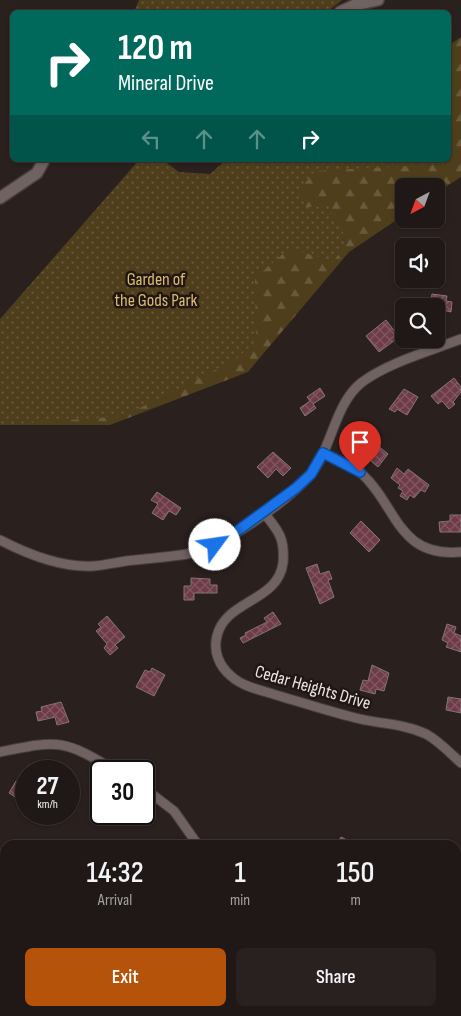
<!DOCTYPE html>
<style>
body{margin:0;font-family:"Sofia Sans Condensed",sans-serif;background:#28211f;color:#f1f3f6;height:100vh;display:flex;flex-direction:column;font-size:19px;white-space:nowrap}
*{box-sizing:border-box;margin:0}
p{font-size:16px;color:#a2a0a1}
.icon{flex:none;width:28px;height:28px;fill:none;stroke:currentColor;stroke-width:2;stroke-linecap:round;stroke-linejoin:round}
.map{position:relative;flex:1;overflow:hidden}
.drawer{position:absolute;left:0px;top:840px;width:461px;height:176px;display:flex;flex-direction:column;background:#201816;border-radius:15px 15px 0 0;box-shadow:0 1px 4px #0004,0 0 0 1px #3d3735}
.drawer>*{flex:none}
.hud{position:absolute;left:10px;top:10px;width:441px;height:152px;border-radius:8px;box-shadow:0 1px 4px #0004,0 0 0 1px #3d3735;background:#00695c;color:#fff;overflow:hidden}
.needle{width:32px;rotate:221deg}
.buttons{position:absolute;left:395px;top:178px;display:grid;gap:10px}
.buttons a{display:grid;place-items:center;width:50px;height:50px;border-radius:8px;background:#201816;box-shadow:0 1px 4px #0004,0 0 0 1px #3d3735;font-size:25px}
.speed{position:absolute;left:15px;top:760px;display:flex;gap:10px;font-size:25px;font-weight:700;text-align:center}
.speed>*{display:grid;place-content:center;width:65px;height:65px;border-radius:50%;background:#201816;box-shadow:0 1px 4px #0004,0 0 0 1px #3d3735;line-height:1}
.speed small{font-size:12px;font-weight:400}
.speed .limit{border:2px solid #111;border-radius:8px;background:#fff;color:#111}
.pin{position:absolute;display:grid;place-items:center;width:42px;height:42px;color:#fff;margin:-51px -21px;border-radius:50% 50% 50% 0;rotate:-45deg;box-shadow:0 0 5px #0007}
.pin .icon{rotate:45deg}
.me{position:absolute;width:55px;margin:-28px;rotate:59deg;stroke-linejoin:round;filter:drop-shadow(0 0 4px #0008)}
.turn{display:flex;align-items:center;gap:18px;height:105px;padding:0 25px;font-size:22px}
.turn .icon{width:65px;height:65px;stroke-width:2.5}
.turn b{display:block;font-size:35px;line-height:42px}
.lanes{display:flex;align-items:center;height:48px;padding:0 25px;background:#0003;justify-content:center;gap:25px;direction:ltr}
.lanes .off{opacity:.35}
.eta{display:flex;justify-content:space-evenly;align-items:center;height:85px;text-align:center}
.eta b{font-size:30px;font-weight:600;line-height:35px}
.primary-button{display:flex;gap:10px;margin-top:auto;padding:10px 25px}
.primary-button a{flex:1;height:58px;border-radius:8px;background:#b45309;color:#fff;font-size:20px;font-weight:600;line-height:58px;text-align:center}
.primary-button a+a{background:#28211f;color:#f1f3f6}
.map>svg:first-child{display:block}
</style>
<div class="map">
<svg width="461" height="1016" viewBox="0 0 461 1016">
<defs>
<pattern id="forest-firs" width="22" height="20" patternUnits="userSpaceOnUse" patternTransform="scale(1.25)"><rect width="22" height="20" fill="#4e3e1b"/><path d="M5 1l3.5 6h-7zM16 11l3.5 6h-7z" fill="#685a3c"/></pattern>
<pattern id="park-dots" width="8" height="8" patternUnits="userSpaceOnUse" patternTransform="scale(1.25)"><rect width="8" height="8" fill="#4e3e1b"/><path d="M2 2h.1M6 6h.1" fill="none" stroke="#685a3c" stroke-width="1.8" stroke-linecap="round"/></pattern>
<pattern id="building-cross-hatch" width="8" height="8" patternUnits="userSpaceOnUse" patternTransform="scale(1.25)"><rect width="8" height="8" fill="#6e3b48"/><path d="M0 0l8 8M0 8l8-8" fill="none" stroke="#835762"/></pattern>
</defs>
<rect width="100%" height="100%" fill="#2a201e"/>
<path fill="url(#forest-firs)" d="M461,37V177L436,193V186H404V215L349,252L248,372L110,425H0V344L283,160H449V45Z"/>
<path fill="url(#park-dots)" d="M139,0H342L327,12H134Z
M139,160H163L179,172L210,174L226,160H444L448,164L315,171L300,189L305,207L328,206L348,242L333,262L290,248L255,278L256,341L235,360L124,416L0,425V319Z"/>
<path fill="url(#building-cross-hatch)" stroke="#817476" d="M432,294L447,296L446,301L452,302L451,312L443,310L442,317L436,316V306H430Z
M386,320L399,337L379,352L366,336Z
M454,378L461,387V392L453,402L455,404L449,409L442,401L438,404L431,396Z
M320,388L325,396L313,404L316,408L305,416L300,408L310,401L307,397Z
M404,389L418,397L407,415L397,409L395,412L389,409Z
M370,439L388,454L378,467L356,448L362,441L365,444Z
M273,452L291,468L283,476L276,469L268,478L257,467Z
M397,468L404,474L408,469L429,485L425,492L421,490L414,498L410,495L407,500L400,496L403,491L398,488L400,485L391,478Z
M157,492L181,508L176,515L169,511L163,520L152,513L158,504L151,500Z
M450,515H461V532H440L439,522L450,521Z
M361,521L380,540L369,552L350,533Z
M317,564L320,574L329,571L332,579L328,580L334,597L320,604L306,568Z
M191,578L210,579V585H217V593H194V600H184V586H191Z
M273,612L281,624L243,643L240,638L246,635L245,633L267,622L264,618Z
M107,616L125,637L115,645L118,648L110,655L104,648L107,644L96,631L101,627L98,624Z
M447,624L456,627L454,633L461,636V652L446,647L448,643L442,640Z
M372,665L389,673L384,691L376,689L375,694L360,690L363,680L368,681Z
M152,668L165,675L154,696L136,687L145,670L150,672Z
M448,697L461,699V713L446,710Z
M61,702L69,722L57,725L55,717L38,721L36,712L42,711L41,707Z
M21,778L26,781V804L9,793L16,781L18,782Z
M341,837L357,845H336Z"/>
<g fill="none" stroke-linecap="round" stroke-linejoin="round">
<g stroke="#473e3d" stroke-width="11">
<path id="minor" d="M323,453C335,459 350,464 361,473C397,505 397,558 461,552
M264,513C279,531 285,539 283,563C278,602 225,600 217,636C213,651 219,666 231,676C243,687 261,690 276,695C304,703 331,712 360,719C382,724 405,724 426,734C439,741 450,753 461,763
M0,540C27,554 63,568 94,566C107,565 121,561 135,560C152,558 170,557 187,554C223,548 286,502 310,475C332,449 334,405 361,383C387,363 430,351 461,339
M0,752C60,740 63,739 116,771
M144,788L174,811L198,845
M319,1011L322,1016"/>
</g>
<g stroke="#473e3d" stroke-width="14">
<path id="tertiary" d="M340,12L355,5L378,0
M0,198L37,173L44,160"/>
</g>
<use href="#minor" stroke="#6f6260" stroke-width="9"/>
<use href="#tertiary" stroke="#6f6260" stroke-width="11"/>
</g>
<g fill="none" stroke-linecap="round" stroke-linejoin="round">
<g stroke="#114b97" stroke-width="12">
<path id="route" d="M215,545L225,540L296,488L311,474L323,453L360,472"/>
</g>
<use href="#route" stroke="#1a73e8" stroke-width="9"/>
</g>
<g text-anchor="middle" stroke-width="5" stroke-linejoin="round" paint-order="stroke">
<g font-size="18" fill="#ddbb6f" stroke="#201715">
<text x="156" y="285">Garden of<tspan x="156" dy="21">the Gods Park</tspan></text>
</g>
<g font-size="18" fill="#eee6e5" stroke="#201715">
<text transform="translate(313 687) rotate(16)" y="6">Cedar Heights Drive</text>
</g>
</g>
</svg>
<div class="buttons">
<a><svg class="needle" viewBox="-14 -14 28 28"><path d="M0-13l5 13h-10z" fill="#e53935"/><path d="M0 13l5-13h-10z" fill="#a2a0a1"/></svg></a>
<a><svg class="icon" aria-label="sound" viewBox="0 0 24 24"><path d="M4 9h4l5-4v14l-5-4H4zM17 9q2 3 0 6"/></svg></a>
<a><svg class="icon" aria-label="search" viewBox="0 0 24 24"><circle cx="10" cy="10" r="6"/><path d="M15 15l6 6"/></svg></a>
</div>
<div class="speed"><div>27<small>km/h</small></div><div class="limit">30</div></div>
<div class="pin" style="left:360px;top:472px;background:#d93025"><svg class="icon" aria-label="arrive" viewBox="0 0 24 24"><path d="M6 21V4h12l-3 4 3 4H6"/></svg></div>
<svg class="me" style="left:215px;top:545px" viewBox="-20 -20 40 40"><circle r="19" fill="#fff"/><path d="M0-13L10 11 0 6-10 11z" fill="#1a73e8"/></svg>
<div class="hud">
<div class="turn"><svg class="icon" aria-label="right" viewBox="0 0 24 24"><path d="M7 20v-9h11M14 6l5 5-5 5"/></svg><div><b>120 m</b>Mineral Drive</div></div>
<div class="lanes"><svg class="icon off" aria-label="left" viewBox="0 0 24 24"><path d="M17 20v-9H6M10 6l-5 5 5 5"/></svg><svg class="icon off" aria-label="ahead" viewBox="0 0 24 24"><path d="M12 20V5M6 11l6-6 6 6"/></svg><svg class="icon off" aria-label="ahead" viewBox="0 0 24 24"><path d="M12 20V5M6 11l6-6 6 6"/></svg><svg class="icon" aria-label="right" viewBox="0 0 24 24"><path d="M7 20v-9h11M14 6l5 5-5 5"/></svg></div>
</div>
<section class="drawer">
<div class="eta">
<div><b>14:32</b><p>Arrival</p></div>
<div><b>1</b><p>min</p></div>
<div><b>150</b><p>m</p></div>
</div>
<div class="primary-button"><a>Exit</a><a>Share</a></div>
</section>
</div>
